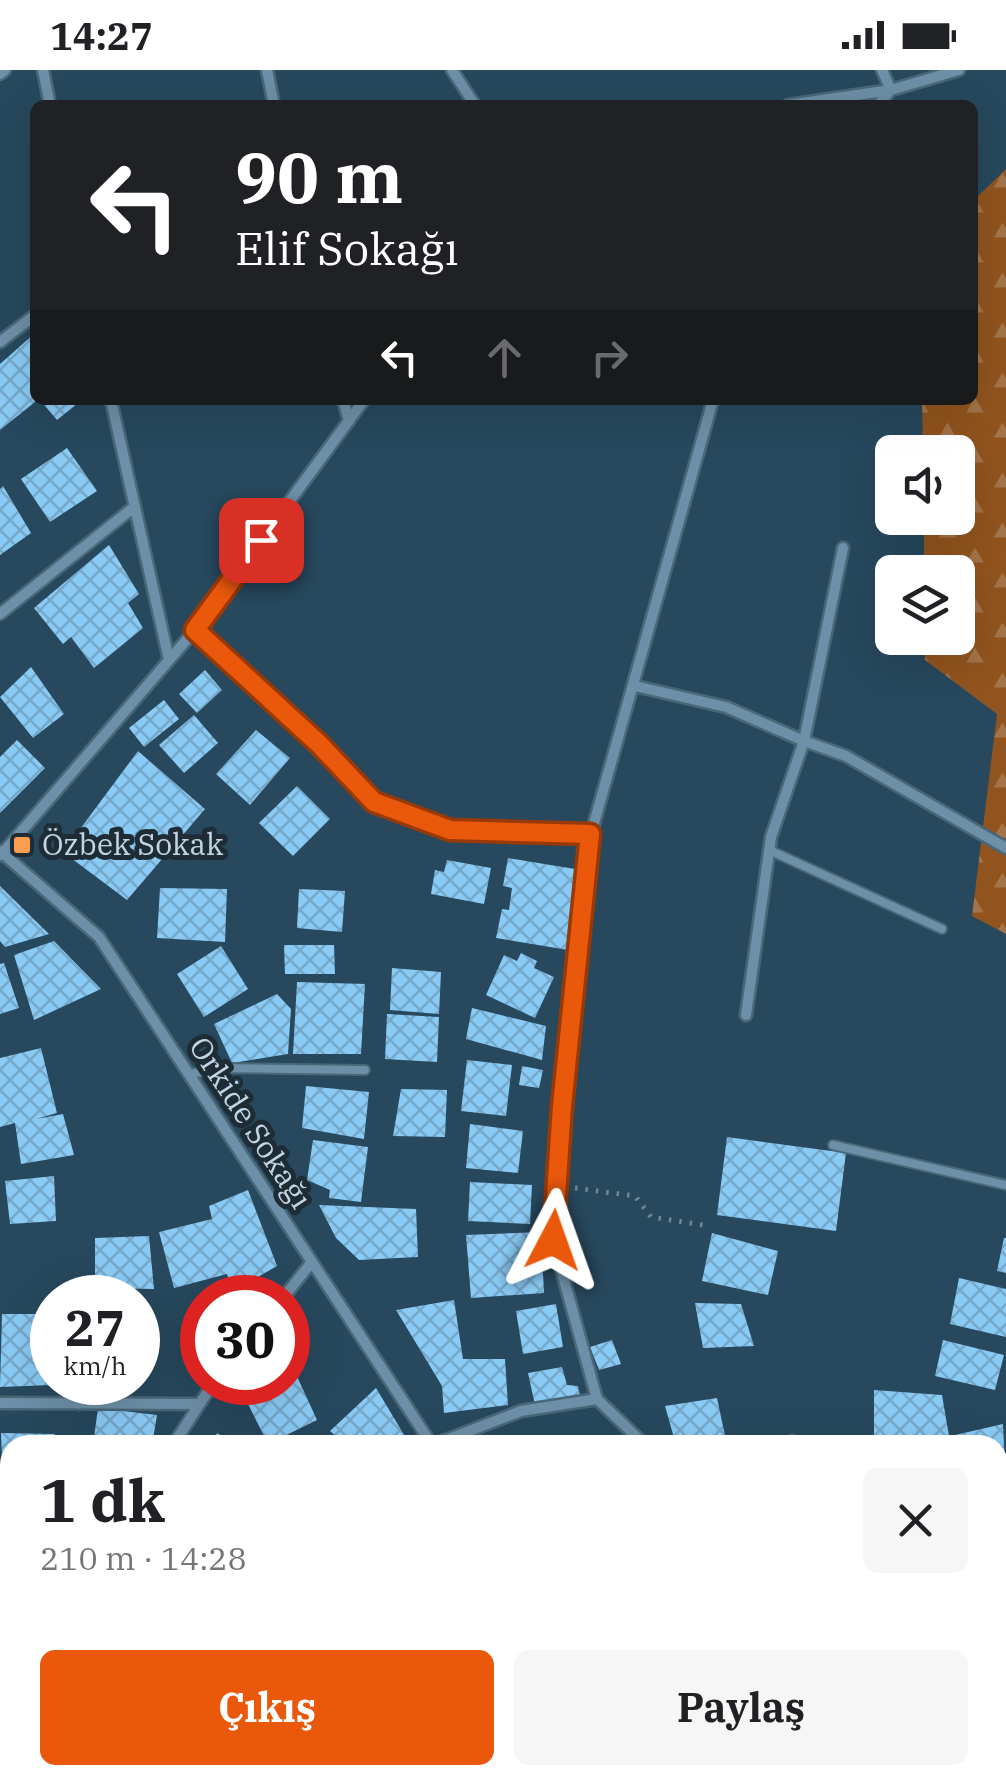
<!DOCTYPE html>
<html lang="tr">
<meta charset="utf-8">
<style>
body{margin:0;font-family:"IBM Plex Serif",serif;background:#f6f6f6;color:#202124;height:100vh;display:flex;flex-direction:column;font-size:38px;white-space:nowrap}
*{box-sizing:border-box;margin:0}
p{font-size:32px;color:#757577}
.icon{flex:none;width:55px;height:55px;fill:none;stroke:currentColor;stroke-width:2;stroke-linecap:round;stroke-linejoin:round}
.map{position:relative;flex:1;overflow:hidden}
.drawer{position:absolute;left:0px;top:1365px;width:1008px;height:350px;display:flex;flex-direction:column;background:#fff;border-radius:30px 30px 0 0;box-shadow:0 10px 40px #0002}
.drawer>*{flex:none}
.top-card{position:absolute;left:30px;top:30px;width:948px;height:305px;border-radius:15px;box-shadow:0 10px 40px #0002;background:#202124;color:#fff;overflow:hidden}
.buttons{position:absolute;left:875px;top:365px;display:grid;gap:20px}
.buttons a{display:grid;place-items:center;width:100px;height:100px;border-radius:15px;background:#fff;box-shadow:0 10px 40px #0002;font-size:50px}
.speed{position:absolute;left:30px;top:1205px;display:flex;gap:20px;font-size:50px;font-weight:700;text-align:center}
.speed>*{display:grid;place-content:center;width:130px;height:130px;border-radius:50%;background:#fff;box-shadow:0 10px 40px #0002;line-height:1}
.speed small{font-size:25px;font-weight:400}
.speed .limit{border:15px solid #d22;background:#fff;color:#111}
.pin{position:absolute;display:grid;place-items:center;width:85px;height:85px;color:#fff;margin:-42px;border-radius:20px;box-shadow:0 5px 15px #0006}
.me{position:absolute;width:110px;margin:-55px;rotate:4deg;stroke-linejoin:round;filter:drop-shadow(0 0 8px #0008)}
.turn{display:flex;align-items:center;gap:35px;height:210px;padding:0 40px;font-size:45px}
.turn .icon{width:130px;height:130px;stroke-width:2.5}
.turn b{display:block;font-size:70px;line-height:85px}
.lanes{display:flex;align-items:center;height:95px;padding:0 40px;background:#0003;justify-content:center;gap:50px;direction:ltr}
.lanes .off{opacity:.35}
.round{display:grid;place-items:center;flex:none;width:105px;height:105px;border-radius:15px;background:#f6f6f6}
.headline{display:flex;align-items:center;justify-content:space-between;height:170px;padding:0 40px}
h1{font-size:60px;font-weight:700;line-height:75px}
.primary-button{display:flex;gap:20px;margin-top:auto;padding:20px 40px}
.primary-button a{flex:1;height:115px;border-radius:15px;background:#ea580c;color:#fff;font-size:40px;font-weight:700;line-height:115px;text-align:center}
.primary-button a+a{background:#f6f6f6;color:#202124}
.status{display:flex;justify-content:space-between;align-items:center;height:70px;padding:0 50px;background:#fff;direction:ltr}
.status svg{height:28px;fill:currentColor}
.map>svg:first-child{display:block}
</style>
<div class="status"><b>14:27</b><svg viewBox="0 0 49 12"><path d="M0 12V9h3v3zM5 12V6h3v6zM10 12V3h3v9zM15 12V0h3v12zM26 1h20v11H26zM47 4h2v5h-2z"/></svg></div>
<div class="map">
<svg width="1006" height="1715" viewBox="0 0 1006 1715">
<defs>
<pattern id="grass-dots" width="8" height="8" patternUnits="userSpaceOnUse" patternTransform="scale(2.5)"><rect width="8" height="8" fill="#91541e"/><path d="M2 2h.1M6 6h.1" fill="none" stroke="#a37449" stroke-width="1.8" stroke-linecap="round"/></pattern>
<pattern id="forest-firs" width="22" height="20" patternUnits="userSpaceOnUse" patternTransform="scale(2.5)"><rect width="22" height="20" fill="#91541e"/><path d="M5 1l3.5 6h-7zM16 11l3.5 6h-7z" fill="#a37449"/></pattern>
<pattern id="building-cross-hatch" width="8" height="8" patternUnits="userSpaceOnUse" patternTransform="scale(2.5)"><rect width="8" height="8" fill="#8acbf5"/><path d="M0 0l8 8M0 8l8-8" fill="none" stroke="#76a8c9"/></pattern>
</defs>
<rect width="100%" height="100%" fill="#27485d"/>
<path fill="url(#grass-dots)" d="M998,1493H1006V1715H780L784,1705H998Z"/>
<path fill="url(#forest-firs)" d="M1006,99V864L972,846L997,644L925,590V568H958V502H924V448H958V382H923L922,330H972L973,131Z"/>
<path fill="url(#building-cross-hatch)" d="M35,263V332L0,360V294Z
M40,330H82L57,350Z
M67,378L97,421L50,452L21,409Z
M3,416L31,463L0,485V419Z
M109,475L139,524L128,533L143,558L94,598L71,567L63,574L34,538Z
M31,597L64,644L33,668L0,627Z
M205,600L222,620L197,643L179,624Z
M164,630L179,649L144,677L129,658Z
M194,645L218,673L184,703L159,675Z
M256,660L290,688L250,735L216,704Z
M17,670L45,698L0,743V687Z
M138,681L205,739L127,830L63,782Z
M297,716L330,749L293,786L259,753Z
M508,788L581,800L568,880L496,868L502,839L509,840L512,818L503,816Z
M447,790L491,798L484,834L431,824L435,800L444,802Z
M0,816L49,864L5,877L0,871Z
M160,818L227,819L225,872L157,868Z
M299,819L345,821L342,862L297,858Z
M54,871L101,919L34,950L14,885Z
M284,875H334L335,904H285Z
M221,876L248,919L204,947L177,904Z
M521,883L537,891L534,898L554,907L535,948L486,925L504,885L517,891Z
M4,893L19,938L0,944V894Z
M392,898L441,902L439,944L390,940Z
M297,912L365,914L361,984H293Z
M277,924L291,939L288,984L232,993L214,954Z
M472,938L546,956L542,990L466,969Z
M387,944L439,947L437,992L385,989Z
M41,978L57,1043L36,1049L63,1044L74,1085L21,1094L15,1053L0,1057V988Z
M467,990L512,995L506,1046L461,1041Z
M522,996L543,1000L539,1018L519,1015Z
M306,1016L369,1022L364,1069L302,1058Z
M401,1019L447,1020L445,1067L393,1066Z
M470,1054L523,1061L518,1103L466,1098Z
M727,1067L846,1083L836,1161L717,1145Z
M313,1070L368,1077L361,1132L329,1128L330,1120L307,1110Z
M54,1106L56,1151L10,1154L5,1111Z
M470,1112L532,1115L530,1154L468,1151Z
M248,1120L277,1196L232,1222L227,1204L174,1218L159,1162L212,1149L209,1136Z
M319,1135L416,1139L418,1187L359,1190L336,1168Z
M541,1162L544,1223L471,1228L466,1165Z
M712,1163L778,1181L768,1225L702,1211Z
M149,1166L154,1219L95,1218V1168Z
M1004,1168H1006V1203L997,1201Z
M959,1208L1006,1219V1267L950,1254Z
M454,1230L463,1289H505L508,1335L444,1343L442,1316L396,1240Z
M695,1233L741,1234L754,1276L703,1278Z
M556,1234L563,1277L523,1284L516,1241Z
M2,1244H52V1315L0,1317Z
M612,1270L621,1294L599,1300L590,1277Z
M943,1270L1004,1285L995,1320L935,1306Z
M562,1297L567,1315L578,1316L580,1326L535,1335L528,1303Z
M295,1302L317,1350L268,1374L245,1328L275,1312H288V1306Z
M376,1318L409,1373L407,1375H346L330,1361Z
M874,1320L942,1325L949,1366L874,1365Z
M717,1328L727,1375H676L665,1336Z
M98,1338L157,1345L152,1375H93Z
M1003,1354L1006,1412L998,1414V1375H957L955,1365Z
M1,1363L55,1364L54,1375H10V1421L3,1420Z
M217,1363L237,1375H210Z
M1006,1422V1475L998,1476V1423Z
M10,1505V1560L0,1561V1506Z
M0,1590H10V1636L0,1637Z
M10,1663V1705H26L27,1715H0V1664Z
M88,1705H93L96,1715H70Z
M148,1705H213L201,1715H155Z
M227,1705H251L258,1715H219Z
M257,1705H297L283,1715H263Z
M369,1705H467L451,1715H353Z
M600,1705H683L686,1708L679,1715H609Z"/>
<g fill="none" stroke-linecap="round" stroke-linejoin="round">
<g stroke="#4a6778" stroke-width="12">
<path id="lane" d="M769,780L942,859
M189,1004L225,998L365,1000
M833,1075L1006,1115"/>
</g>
<g stroke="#4a6778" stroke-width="15">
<path id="street" d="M43,0L50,35
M267,0L274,35
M452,0L475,35
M0,4L5,0
M788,35L891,20L959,0
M878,35L891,20L882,0
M0,272L35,245
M111,330L169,590
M343,330L349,351
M843,478L804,671L846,686L1006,778
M0,544L134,437
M195,560L319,674L374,732L451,760L591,764
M635,616L726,637L804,671L771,767L746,945
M0,781L99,867L432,1375
M1,785L195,560L364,330
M83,1228V1218
M283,1228L311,1193
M0,1333L197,1334
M79,1334L80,1312
M792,1371L793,1375
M173,1375L214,1312
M433,1375L521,1341L597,1329
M645,1375L597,1329L553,1170L591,764L713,330
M0,1582L10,1581
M574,1705L579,1715
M722,1705L736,1715
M332,1715L345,1705
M497,1715L511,1705"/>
</g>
<path stroke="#6d8799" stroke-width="5" stroke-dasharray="2.5 8" stroke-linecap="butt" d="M575,1118L635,1126L651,1147L703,1155"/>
<use href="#lane" stroke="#6d8fa7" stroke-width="8"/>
<use href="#street" stroke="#6d8fa7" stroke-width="10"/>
</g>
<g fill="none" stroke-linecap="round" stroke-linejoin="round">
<g stroke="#983908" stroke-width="25">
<path id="route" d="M261,470L195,560L319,674L374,732L450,760L590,764L562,1036L553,1170"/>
</g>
<use href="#route" stroke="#ea580c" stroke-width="18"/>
</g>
<rect fill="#fb9e51" stroke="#1e2c36" stroke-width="4" x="12" y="765" width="20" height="20" rx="5"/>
<g text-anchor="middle" stroke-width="10" stroke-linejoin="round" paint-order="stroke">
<g font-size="30" fill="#c3d5e2" stroke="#1e2c36" text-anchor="start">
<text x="42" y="785">Özbek Sokak</text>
</g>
<g font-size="30" fill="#c3d5e2" stroke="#1e2c36">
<text transform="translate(250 1053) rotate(57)" y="10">Orkide Sokağı</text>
</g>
</g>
</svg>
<div class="buttons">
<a><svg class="icon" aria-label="sound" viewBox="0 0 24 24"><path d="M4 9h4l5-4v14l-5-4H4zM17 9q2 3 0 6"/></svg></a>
<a><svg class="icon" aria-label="layers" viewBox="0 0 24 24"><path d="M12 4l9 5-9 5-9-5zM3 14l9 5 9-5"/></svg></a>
</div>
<div class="speed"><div>27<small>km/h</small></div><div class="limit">30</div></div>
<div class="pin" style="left:261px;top:470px;background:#d93025"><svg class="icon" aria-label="arrive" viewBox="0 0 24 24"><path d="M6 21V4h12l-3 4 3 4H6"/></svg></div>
<svg class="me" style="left:553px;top:1170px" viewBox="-20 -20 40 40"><path d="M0-17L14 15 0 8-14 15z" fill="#ea580c" stroke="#fff" stroke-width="4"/></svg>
<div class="top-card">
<div class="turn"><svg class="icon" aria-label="left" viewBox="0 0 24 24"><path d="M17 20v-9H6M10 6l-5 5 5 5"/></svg><div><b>90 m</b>Elif Sokağı</div></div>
<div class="lanes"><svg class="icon" aria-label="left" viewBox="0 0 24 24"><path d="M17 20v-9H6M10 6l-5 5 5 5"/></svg><svg class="icon off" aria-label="ahead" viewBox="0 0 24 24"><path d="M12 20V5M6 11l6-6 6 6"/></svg><svg class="icon off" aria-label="right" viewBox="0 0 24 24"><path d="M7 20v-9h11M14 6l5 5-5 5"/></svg></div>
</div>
<section class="drawer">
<div class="headline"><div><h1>1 dk</h1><p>210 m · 14:28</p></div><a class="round"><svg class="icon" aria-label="close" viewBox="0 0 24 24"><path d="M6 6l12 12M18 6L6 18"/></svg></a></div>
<div class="primary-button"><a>Çıkış</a><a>Paylaş</a></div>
</section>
</div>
